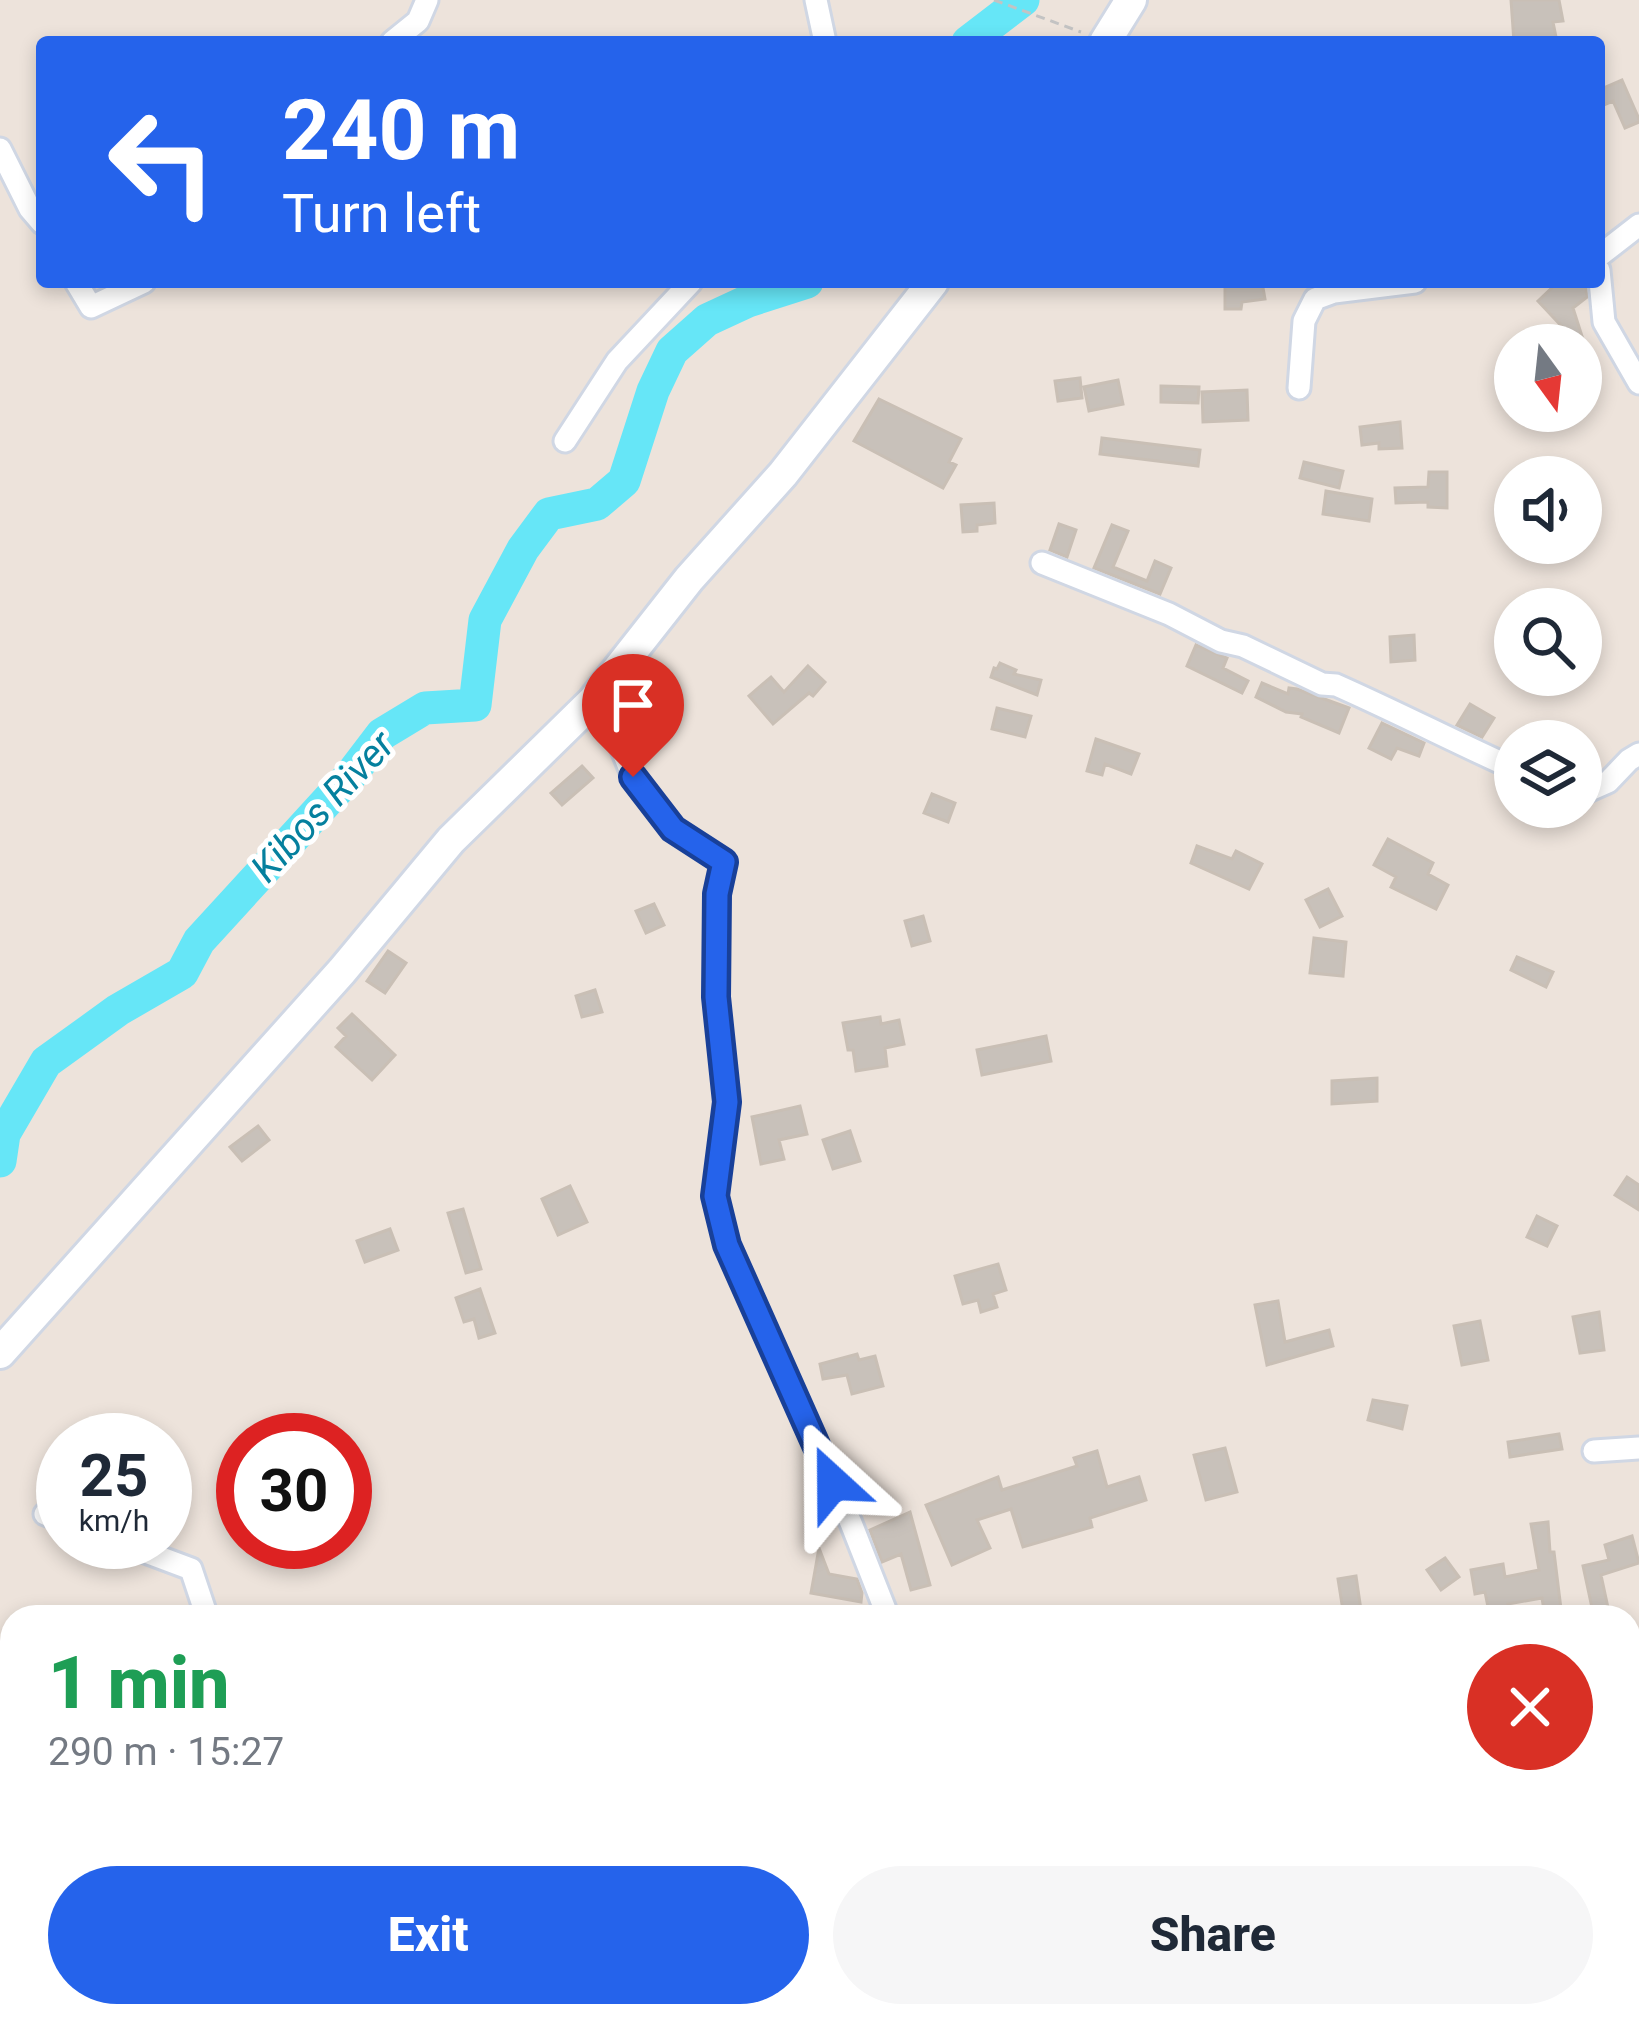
<!DOCTYPE html>
<meta charset="utf-8">
<style>
body{margin:0;font-family:Roboto,sans-serif;background:#f6f6f7;color:#1f2937;height:100vh;display:flex;flex-direction:column;font-size:45px;white-space:nowrap}
*{box-sizing:border-box;margin:0}
p{font-size:39px;color:#747a83}
.icon{flex:none;width:66px;height:66px;fill:none;stroke:currentColor;stroke-width:2;stroke-linecap:round;stroke-linejoin:round}
.map{position:relative;flex:1;overflow:hidden}
.drawer{position:absolute;left:0px;top:1605px;width:1641px;height:423px;display:flex;flex-direction:column;background:#fff;border-radius:36px 36px 0 0;box-shadow:0 6px 18px #0003}
.drawer>*{flex:none}
.guide{position:absolute;left:36px;top:36px;width:1569px;height:252px;border-radius:12px;box-shadow:0 6px 18px #0003;background:#2563eb;color:#fff;overflow:hidden}
.needle{width:78px;rotate:165deg}
.controls{position:absolute;left:1494px;top:324px;display:grid;gap:24px}
.controls a{display:grid;place-items:center;width:108px;height:108px;border-radius:50%;background:#fff;box-shadow:0 6px 18px #0003;font-size:60px}
.speed{position:absolute;left:36px;top:1413px;display:flex;gap:24px;font-size:60px;font-weight:700;text-align:center}
.speed>*{display:grid;place-content:center;width:156px;height:156px;border-radius:50%;background:#fff;box-shadow:0 6px 18px #0003;line-height:1}
.speed small{font-size:30px;font-weight:400}
.speed .limit{border:18px solid #d22;background:#fff;color:#111}
.pin{position:absolute;display:grid;place-items:center;width:102px;height:102px;color:#fff;margin:-123px -51px;border-radius:50% 50% 50% 0;rotate:-45deg;box-shadow:0 0 12px #0007}
.pin .icon{rotate:45deg}
.me{position:absolute;width:132px;margin:-66px;rotate:336deg;stroke-linejoin:round;filter:drop-shadow(0 0 9px #0008)}
.turn{display:flex;align-items:center;gap:42px;height:252px;padding:0 48px;font-size:54px}
.turn .icon{width:156px;height:156px;stroke-width:2.5}
.turn b{display:block;font-size:84px;line-height:102px}
.round{display:grid;place-items:center;flex:none;width:126px;height:126px;border-radius:63px;background:#f6f6f7}
.headline{display:flex;align-items:center;justify-content:space-between;height:204px;padding:0 48px}
h1{font-size:72px;font-weight:800;line-height:90px;color:#1e9e55}
.button{display:flex;gap:24px;margin-top:auto;padding:24px 48px}
.button a{flex:1;height:138px;border-radius:72px;background:#2563eb;color:#fff;font-size:48px;font-weight:800;line-height:138px;text-align:center}
.button a+a{background:#f6f6f7;color:#1f2937}
.map>svg:first-child{display:block}
</style>
<div class="map">
<svg width="1639" height="2027" viewBox="0 0 1639 2027">
<rect width="100%" height="100%" fill="#ede3db"/>
<g fill="none" stroke-linecap="round" stroke-linejoin="round">
<path stroke="#66e6f7" stroke-width="33" d="M968,42L1023,0
M0,1161L4,1134L46,1062L118,1010L182,973L199,941L350,776L382,734L425,708L475,705L485,620L523,549L549,514L597,504L624,481L653,391L672,351L707,320L748,301L807,282"/>
</g>
<path fill="#c8c1ba" stroke="#c9bfb5" stroke-width="3" d="M1511,0H1559L1563,21L1553,22L1557,42H1514Z
M1622,80L1639,119V122L1625,128L1613,101L1599,107V90Z
M1225,282H1262L1265,299L1242,302L1241,309H1225Z
M1558,282H1585L1587,297L1573,308L1588,355L1581,345H1535V342L1567,332L1538,301Z
M1080,378L1082,398L1058,401L1055,381Z
M1118,380L1123,404L1089,411L1084,387Z
M1161,386L1199,387L1198,403L1161,402Z
M1247,390L1248,420L1203,422L1202,392Z
M879,399L961,439L949,462L956,465L943,488L854,441Z
M1400,422L1402,448L1379,449V443L1362,445L1360,427Z
M1102,438L1200,450L1198,466L1100,454Z
M1304,462L1343,471L1339,488L1300,478Z
M1429,472H1447V508L1428,507V502L1396,503L1395,488L1428,487Z
M1326,491L1372,499L1369,521L1323,514Z
M994,503L995,523L977,525V531L963,532L961,505Z
M1059,524L1076,530L1067,557L1050,550Z
M1112,525L1128,531L1113,567L1147,581L1155,561L1171,568L1160,594L1094,568Z
M1414,635L1415,660L1391,662L1390,637Z
M1196,645L1227,658L1223,668L1248,681L1242,693L1187,666Z
M1000,663L1016,670L1014,674L1041,680L1037,695L991,677L994,668L997,669Z
M808,666L825,682L813,696L809,693L773,724L749,696L771,677L784,692Z
M1262,683L1288,694L1289,688L1297,689L1349,708L1339,733L1301,717L1302,714L1286,712L1256,697Z
M1470,704L1494,718L1482,737L1457,725Z
M997,708L1031,716L1025,737L992,729Z
M1382,723L1424,743L1419,756L1397,748L1391,759L1369,748Z
M1096,739L1139,754L1131,774L1105,764L1102,775L1087,771Z
M582,766L593,778L562,805L551,793Z
M932,794L955,803L948,822L924,813Z
M1388,839L1433,863L1428,874L1448,885L1436,909L1391,887L1396,877L1374,865Z
M1197,846L1232,859L1236,851L1262,864L1249,889L1191,863Z
M1328,889L1342,916L1320,927L1306,900Z
M654,904L664,925L646,933L636,911Z
M923,916L930,941L912,946L905,921Z
M1314,938L1346,942L1343,976L1310,973Z
M388,951L406,963L385,993L367,981Z
M1517,957L1553,972L1546,987L1511,970Z
M595,990L602,1012L582,1017L576,996Z
M352,1014L395,1055L372,1080L336,1047L346,1036L338,1028Z
M880,1017L881,1024L899,1020L904,1044L885,1048L887,1066L856,1071L853,1050H848L843,1023Z
M1046,1036L1051,1061L982,1075L977,1050Z
M1377,1078V1101L1332,1104V1081Z
M800,1106L807,1134L779,1140L784,1159L761,1164L752,1117Z
M258,1126L269,1140L242,1161L230,1147Z
M850,1131L860,1161L833,1169L823,1140Z
M1627,1177L1639,1185V1210L1615,1195Z
M570,1186L587,1222L558,1235L542,1199Z
M463,1209L481,1269L466,1273L448,1213Z
M1537,1216L1557,1226L1547,1246L1527,1237Z
M390,1229L398,1250L365,1262L357,1241Z
M998,1264L1006,1290L993,1294L997,1307L981,1312L978,1300L963,1304L955,1276Z
M480,1289L495,1333L479,1338L474,1319L464,1322L456,1298Z
M1278,1301L1285,1342L1329,1330L1333,1346L1267,1365L1255,1305Z
M1599,1312L1604,1350L1580,1353L1573,1317Z
M1480,1321L1488,1360L1462,1365L1454,1326Z
M857,1354L859,1360L875,1356L883,1386L852,1394L847,1375L823,1379L820,1364Z
M1373,1400L1407,1406L1402,1429L1368,1420Z
M1559,1434L1562,1449L1510,1457L1508,1442Z
M1225,1448L1237,1492L1206,1500L1194,1455Z
M1097,1451L1107,1487L1139,1477L1146,1500L1090,1518L1092,1527L1023,1547L1011,1509L977,1520L990,1548L952,1565L926,1505L998,1477L1002,1490L1077,1466L1074,1458Z
M910,1512L930,1585L911,1590L901,1554L882,1562L870,1530Z
M1548,1522L1550,1552H1554L1562,1617H1545L1542,1598L1508,1604L1510,1613L1490,1617L1485,1592L1475,1594L1471,1570L1503,1564L1505,1577L1539,1570L1531,1524Z
M1632,1536L1639,1563L1601,1575L1610,1617H1594L1583,1566L1609,1560L1605,1545Z
M819,1548L829,1574L857,1579L862,1593L861,1602L811,1593Z
M1445,1558L1459,1577L1441,1590L1427,1570Z
M1356,1576L1362,1617H1344L1338,1579Z"/>
<g fill="none" stroke-linecap="round" stroke-linejoin="round">
<g stroke="#d0d7e4" stroke-width="27">
<path id="street" d="M816,0L825,42
M392,42L418,21L427,0
M0,149L30,209L42,223
M1599,256L1639,225
M1599,270L1604,322L1639,383
M76,282L91,307L144,282
M1299,388L1304,321L1315,299L1334,292L1415,282
M565,441L617,361L691,282
M1042,563L1169,614L1221,641L1243,646L1322,684L1336,685C1397,712 1455,742 1515,769
M599,693L633,777L673,828L724,863L717,894L715,997L727,1102L715,1197L727,1245L851,1523L888,1617
M1581,794L1608,782L1629,760L1639,754
M1594,1451L1639,1448
M45,1514L63,1521
M119,1542L191,1569L207,1617
M1629,1712H1639
M0,1852L12,1848
M1254,2016L1267,2027
M142,2027V2016"/>
</g>
<g stroke="#d0d7e4" stroke-width="36">
<path id="secondary" d="M1105,42L1131,0
M0,1353L342,971L451,840L593,701L689,579L783,474L933,282"/>
</g>
<path stroke="#c3c3c3" stroke-width="3" stroke-dasharray="9 6" stroke-linecap="butt" d="M994,0L1081,32"/>
<use href="#street" stroke="#fff" stroke-width="21"/>
<use href="#secondary" stroke="#fff" stroke-width="30"/>
</g>
<g fill="none" stroke-linecap="round" stroke-linejoin="round">
<g stroke="#184099" stroke-width="30">
<path id="route" d="M633,777L673,829L724,862L717,894L716,997L727,1102L715,1196L727,1245L833,1483"/>
</g>
<use href="#route" stroke="#2563eb" stroke-width="21"/>
</g>
<g text-anchor="middle" stroke-width="10" stroke-linejoin="round" paint-order="stroke">
<g font-size="39" font-style="italic" fill="#05809e" stroke="#fff">
<text transform="translate(322 806) rotate(-47)" y="14">Kibos River</text>
</g>
</g>
</svg>
<div class="controls">
<a><svg class="needle" viewBox="-14 -14 28 28"><path d="M0-13l5 13h-10z" fill="#e53935"/><path d="M0 13l5-13h-10z" fill="#747a83"/></svg></a>
<a><svg class="icon" aria-label="sound" viewBox="0 0 24 24"><path d="M4 9h4l5-4v14l-5-4H4zM17 9q2 3 0 6"/></svg></a>
<a><svg class="icon" aria-label="search" viewBox="0 0 24 24"><circle cx="10" cy="10" r="6"/><path d="M15 15l6 6"/></svg></a>
<a><svg class="icon" aria-label="layers" viewBox="0 0 24 24"><path d="M12 4l9 5-9 5-9-5zM3 14l9 5 9-5"/></svg></a>
</div>
<div class="speed"><div>25<small>km/h</small></div><div class="limit">30</div></div>
<div class="pin" style="left:633px;top:777px;background:#d93025"><svg class="icon" aria-label="arrive" viewBox="0 0 24 24"><path d="M6 21V4h12l-3 4 3 4H6"/></svg></div>
<svg class="me" style="left:833px;top:1483px" viewBox="-20 -20 40 40"><path d="M0-17L14 15 0 8-14 15z" fill="#2563eb" stroke="#fff" stroke-width="4"/></svg>
<div class="guide">
<div class="turn"><svg class="icon" aria-label="left" viewBox="0 0 24 24"><path d="M17 20v-9H6M10 6l-5 5 5 5"/></svg><div><b>240 m</b>Turn left</div></div>
</div>
<section class="drawer">
<div class="headline"><div><h1>1 min</h1><p>290 m · 15:27</p></div><a class="round" style="background:#d93025;color:#fff"><svg class="icon" aria-label="close" viewBox="0 0 24 24"><path d="M6 6l12 12M18 6L6 18"/></svg></a></div>
<div class="button"><a>Exit</a><a>Share</a></div>
</section>
</div>
